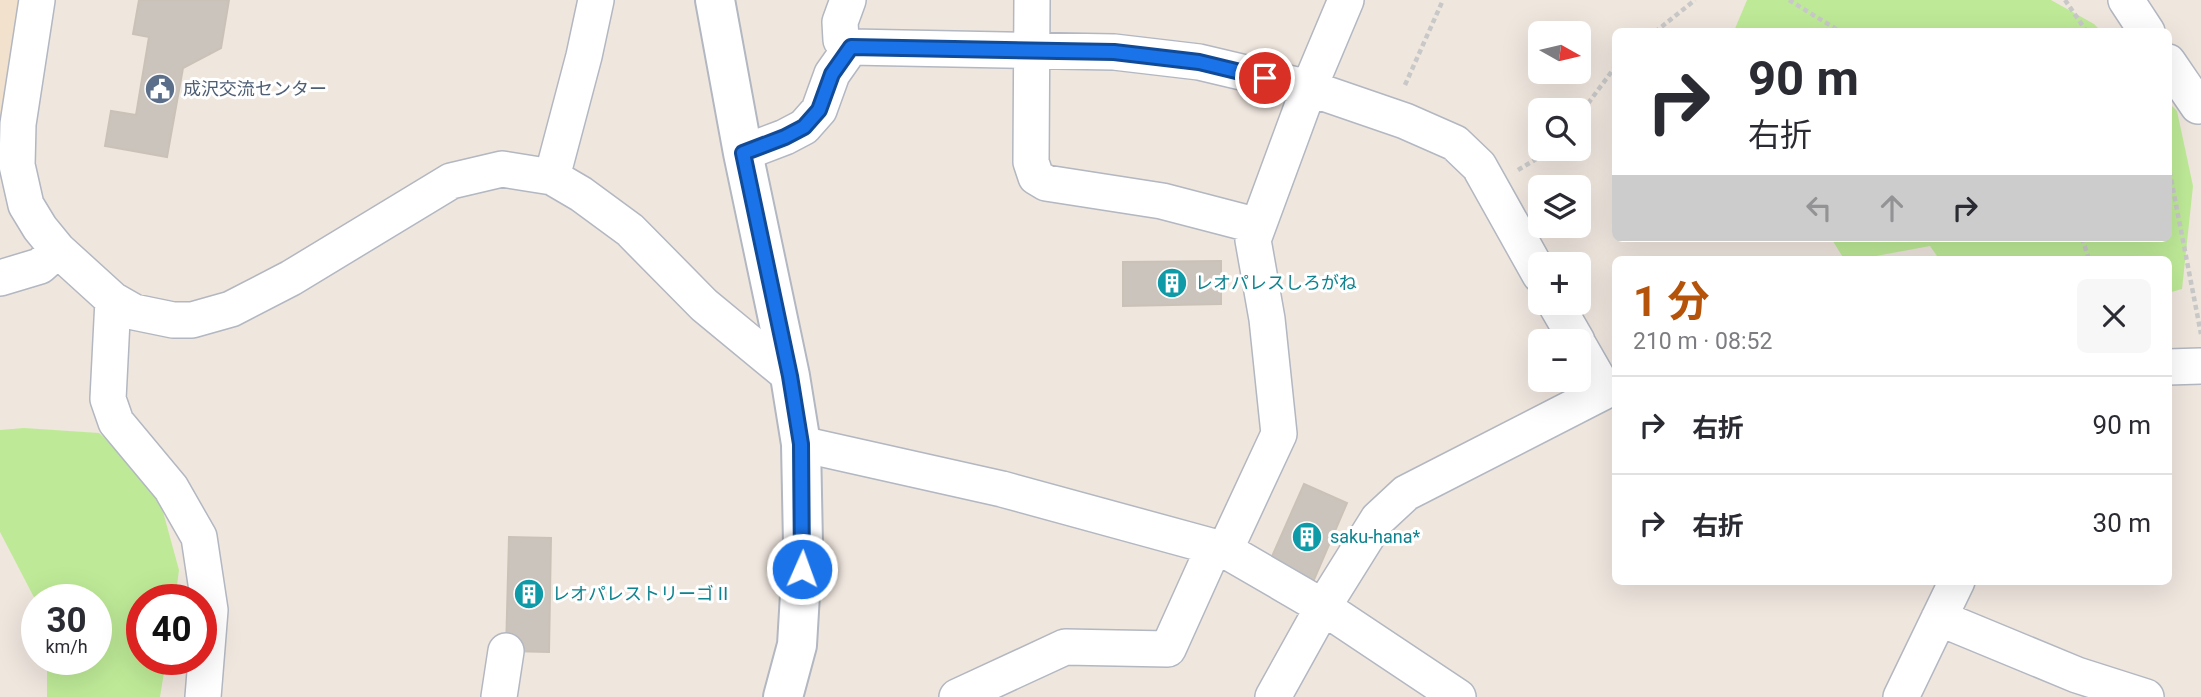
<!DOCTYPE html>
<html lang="ja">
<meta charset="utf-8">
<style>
body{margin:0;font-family:Roboto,"Noto Sans JP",sans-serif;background:#f7f7f7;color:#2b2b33;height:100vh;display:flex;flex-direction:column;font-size:26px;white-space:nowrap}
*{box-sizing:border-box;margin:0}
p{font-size:23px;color:#7c7c81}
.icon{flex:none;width:38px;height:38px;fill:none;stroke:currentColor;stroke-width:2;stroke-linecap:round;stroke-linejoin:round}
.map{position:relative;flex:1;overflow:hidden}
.panel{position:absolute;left:1612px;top:256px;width:560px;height:329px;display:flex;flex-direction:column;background:#fff;border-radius:10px;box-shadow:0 7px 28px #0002}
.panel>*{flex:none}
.guide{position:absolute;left:1612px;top:28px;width:560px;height:214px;border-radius:10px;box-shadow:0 7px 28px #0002;background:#fff;color:#2b2b33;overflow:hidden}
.needle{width:46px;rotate:98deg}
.tools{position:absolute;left:1528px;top:21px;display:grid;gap:14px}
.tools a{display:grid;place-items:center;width:63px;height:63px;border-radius:10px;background:#fff;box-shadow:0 7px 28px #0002;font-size:35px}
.speed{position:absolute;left:21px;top:584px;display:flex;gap:14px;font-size:35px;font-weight:700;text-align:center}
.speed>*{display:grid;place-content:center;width:91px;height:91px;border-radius:50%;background:#fff;box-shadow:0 7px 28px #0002;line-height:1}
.speed small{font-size:18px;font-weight:400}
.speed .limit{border:10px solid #d22;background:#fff;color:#111}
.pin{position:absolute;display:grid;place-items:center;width:60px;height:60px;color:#fff;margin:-30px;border:4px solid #fff;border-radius:50%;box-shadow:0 2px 7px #0007}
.me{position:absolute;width:77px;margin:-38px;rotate:2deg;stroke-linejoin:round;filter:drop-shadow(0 0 5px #0008)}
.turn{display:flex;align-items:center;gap:24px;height:147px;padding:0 21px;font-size:32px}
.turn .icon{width:91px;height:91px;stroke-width:2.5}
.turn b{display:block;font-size:49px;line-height:60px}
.lanes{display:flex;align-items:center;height:66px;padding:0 21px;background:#0003;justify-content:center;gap:35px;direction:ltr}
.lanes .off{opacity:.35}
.round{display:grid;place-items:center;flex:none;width:74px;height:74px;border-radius:10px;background:#f7f7f7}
.head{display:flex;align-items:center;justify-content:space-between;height:119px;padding:0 21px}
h1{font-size:42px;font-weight:700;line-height:52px;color:#b45309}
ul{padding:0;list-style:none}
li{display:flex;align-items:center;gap:21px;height:98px;padding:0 21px;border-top:2px solid #e1e1e2}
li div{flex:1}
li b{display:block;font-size:26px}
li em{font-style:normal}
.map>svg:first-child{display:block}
</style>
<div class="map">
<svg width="2201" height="697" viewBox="0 0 2201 697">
<rect width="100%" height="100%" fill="#efe6de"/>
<path fill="#f2e1cd" d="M0,0H19L1,128H0Z"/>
<path fill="#beea97" d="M1747,0H2051L2094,24L2101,31H1734Z
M2168,102L2177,111L2193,186L2182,289L2168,293V259H1939L1930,246L1860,259H1844L1831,238H2168Z
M24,428L99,433L156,486L179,570L175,600H142V660H166L160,697H47V660H96V600H37V603L0,532V430Z"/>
<path fill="#cbc4bd" stroke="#cbc2b7" stroke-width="2" d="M139,0H229L221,48L183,68L167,157L105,146L111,111L136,115L149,37L133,34Z
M1221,261V304L1123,306V262Z
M1304,484L1347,503L1310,589L1266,570Z
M509,537L551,538L549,652L506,651Z"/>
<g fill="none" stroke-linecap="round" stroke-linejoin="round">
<g stroke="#b2b7c1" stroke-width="38">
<path id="minor" d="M37,0L18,124L17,165L26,205L40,228L58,250L113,300L134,312L173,320H192L231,309L291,278L451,181L502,169L552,177L581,194L630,230L704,305L790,376
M848,0L840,22L841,40L851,47L1114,52L1199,62L1309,88L1405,121L1455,143L1479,166L1540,275
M1032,0L1031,162L1036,177L1046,183L1162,201L1258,226
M2126,0L2147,32
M2168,62L2198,106L2201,105
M743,153L785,137L804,127L819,110L832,74L851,47
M552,177L584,56L596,0
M0,278L40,266L58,250
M113,300L108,399L116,422L171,488L199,537L210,610L203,697
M1555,303L1577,341
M1578,344L1605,391
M2168,367L2201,366
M801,444L1002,489L1225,550L1323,607L1458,697
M1225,550L1279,434L1267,319L1253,240L1309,88L1346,0
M1939,618L2077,675L2146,697
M499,697L506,651
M957,697L1065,647L1168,649L1214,547
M1273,697L1323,607L1378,519L1406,493L1615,386
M1901,697L1957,581"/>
</g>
<g stroke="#b2b7c1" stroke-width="42">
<path id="tertiary" d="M715,0L743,153L790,376L801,444L803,544L797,645L783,697"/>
</g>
<path stroke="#c8c8c8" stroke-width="4.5" stroke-dasharray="5 3.5" stroke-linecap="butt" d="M1789,0L1841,32
M2065,0L2087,32
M1655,32L1695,0
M1405,85L1443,0
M1578,117L1615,67
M2168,163L2201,334
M1518,170L1553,149
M2082,238L2089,259"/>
<use href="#minor" stroke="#fff" stroke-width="35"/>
<use href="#tertiary" stroke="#fff" stroke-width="38"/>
</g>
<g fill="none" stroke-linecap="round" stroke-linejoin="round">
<g stroke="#114b97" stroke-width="18">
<path id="route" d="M802,569L801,444L790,376L743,153L785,137L804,127L819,110L832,74L851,47L1114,52L1199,62L1265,78"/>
</g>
<use href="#route" stroke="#1a73e8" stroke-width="12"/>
</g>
<defs>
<g id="civic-disc" transform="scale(1.575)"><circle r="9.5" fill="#5c6f8a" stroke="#fff"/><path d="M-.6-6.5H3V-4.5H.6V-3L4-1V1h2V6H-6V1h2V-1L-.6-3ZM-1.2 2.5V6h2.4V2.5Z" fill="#fff"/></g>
<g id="building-disc" transform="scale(1.575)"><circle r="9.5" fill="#0f9aa8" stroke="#fff"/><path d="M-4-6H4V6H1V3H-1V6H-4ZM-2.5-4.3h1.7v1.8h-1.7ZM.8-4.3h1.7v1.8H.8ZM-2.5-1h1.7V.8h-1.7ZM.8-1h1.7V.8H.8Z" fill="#fff"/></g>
</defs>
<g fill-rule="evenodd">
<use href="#civic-disc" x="160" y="89"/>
<use href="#building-disc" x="1172" y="283"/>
<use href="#building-disc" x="1307" y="537"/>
<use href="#building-disc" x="529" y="594"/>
</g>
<g text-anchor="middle" stroke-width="6" stroke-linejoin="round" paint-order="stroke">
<g font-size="18" fill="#4e5e75" stroke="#fff" text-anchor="start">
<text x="183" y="95">成沢交流センター</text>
</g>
<g font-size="18" fill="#0d838f" stroke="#fff" text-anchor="start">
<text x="1195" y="289">レオパレスしろがね</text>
<text x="1330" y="543">saku-hana*</text>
<text x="552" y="600">レオパレストリーゴⅡ</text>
</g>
</g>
</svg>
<div class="tools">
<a><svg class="needle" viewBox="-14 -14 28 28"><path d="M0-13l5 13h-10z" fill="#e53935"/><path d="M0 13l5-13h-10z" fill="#7c7c81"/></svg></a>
<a><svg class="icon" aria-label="search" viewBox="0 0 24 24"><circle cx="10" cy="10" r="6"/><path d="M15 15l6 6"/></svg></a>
<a><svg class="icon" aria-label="layers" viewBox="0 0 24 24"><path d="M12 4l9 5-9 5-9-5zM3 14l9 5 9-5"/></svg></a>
<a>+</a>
<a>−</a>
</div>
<div class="speed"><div>30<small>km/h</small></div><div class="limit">40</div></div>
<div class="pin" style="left:1265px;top:78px;background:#d93025"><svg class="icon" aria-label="arrive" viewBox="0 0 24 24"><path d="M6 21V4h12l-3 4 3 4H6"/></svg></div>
<svg class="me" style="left:802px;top:569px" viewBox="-20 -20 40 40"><circle r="17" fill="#1a73e8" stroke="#fff" stroke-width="3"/><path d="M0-11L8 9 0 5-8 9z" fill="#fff"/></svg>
<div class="guide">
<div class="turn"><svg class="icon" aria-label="right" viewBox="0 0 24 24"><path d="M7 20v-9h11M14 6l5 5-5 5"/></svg><div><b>90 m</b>右折</div></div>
<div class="lanes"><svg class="icon off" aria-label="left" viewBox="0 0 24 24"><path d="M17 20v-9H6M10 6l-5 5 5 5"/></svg><svg class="icon off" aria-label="ahead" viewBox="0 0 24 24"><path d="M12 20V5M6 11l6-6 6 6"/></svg><svg class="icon" aria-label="right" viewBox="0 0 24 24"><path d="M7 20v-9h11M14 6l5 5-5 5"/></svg></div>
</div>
<section class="panel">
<div class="head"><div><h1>1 分</h1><p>210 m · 08:52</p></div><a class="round"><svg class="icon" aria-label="close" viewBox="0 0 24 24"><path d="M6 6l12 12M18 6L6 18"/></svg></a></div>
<ul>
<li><svg class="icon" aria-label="right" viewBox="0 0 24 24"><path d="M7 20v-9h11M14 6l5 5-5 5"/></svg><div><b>右折</b></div><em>90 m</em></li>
<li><svg class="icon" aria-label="right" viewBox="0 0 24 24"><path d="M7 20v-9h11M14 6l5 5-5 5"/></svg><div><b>右折</b></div><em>30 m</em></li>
</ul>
</section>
</div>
